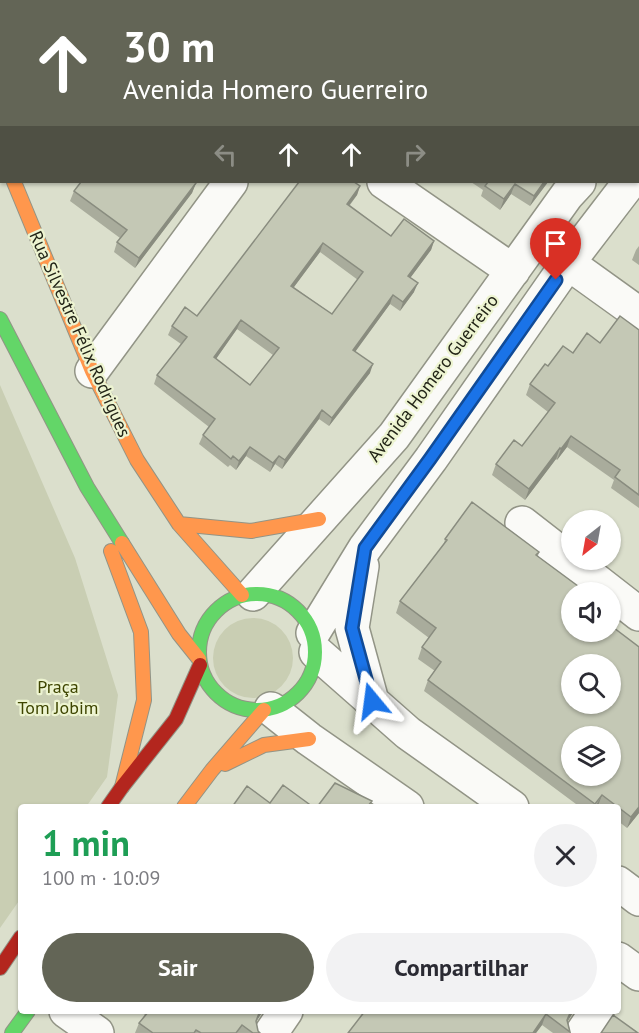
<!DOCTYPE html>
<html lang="pt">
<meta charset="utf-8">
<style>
body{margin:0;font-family:"PT Sans",sans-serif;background:#f2f2f3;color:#2b2b33;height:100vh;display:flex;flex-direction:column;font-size:22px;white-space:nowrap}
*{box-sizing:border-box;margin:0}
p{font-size:20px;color:#7c7c81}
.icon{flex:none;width:33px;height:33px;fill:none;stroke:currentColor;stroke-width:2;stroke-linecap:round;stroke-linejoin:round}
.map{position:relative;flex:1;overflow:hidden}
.panel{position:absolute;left:18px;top:804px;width:603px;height:210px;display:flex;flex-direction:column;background:#fff;border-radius:6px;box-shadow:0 2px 4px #0004}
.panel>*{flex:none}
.banner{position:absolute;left:0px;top:0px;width:639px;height:183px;box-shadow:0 2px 4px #0004;background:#636556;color:#fff;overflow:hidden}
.needle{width:39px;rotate:211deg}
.buttons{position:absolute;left:561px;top:510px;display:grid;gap:12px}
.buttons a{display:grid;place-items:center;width:60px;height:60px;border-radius:50%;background:#fff;box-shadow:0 2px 4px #0004;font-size:30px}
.pin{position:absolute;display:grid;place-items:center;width:51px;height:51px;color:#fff;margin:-62px -26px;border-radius:50% 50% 50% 0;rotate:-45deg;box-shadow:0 0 6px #0007}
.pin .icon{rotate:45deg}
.me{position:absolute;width:66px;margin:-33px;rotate:344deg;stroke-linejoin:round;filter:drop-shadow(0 0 4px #0008)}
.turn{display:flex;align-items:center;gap:21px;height:126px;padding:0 24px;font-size:27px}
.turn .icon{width:78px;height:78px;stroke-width:2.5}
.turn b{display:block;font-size:42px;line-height:51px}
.lanes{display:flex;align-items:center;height:57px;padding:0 24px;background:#0003;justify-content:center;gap:30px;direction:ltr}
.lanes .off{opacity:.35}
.round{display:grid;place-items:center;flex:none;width:63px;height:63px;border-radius:32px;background:#f2f2f3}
.head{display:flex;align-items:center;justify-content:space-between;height:102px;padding:0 24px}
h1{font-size:36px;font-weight:600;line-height:45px;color:#1e9e55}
.action{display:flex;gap:12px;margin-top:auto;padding:12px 24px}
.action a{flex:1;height:69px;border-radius:36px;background:#636556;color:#fff;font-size:24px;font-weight:600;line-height:69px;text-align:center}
.action a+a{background:#f2f2f3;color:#2b2b33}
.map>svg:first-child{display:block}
</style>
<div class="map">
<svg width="639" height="1033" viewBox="0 0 639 1033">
<rect width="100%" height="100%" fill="#dbdfcc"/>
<path fill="#c9ceb3" d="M0,385L75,558L118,695L107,777L86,807H21V898L0,928Z
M213 658a40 40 0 1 1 80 0a40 40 0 1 1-80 0Z"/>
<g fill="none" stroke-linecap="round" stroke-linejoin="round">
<g stroke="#929486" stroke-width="20">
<path id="lane" d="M514,0L516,2
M638,103L639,104"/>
</g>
<g stroke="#929486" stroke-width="36">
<path id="street" d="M140,0L142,2
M47,2L48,0
M0,56L2,54
M384,182L513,271
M568,263L639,314
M92,371L231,182
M522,523L639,614
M362,566L352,628L372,701
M253,594L394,436L567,195L579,182
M313,633L365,548L431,459L568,263L630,182
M316,652L408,733L512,807
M271,709L309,739L407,807
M618,883L639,899
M618,959L639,974
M66,1011L97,1033
M271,1033L286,1011
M582,1033L597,1011"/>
</g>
<g stroke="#929486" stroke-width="16">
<path id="fast" d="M0,319L87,487L122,543
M199 652a58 58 0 1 1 116 0a58 58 0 1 1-116 0Z
M12,1033L28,1011"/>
</g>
<g stroke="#929486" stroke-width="16">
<path id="slow" d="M0,146L2,150
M14,182L92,371L137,460L179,524L242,595
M179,524L251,531L319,519
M122,543L179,634L199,659
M111,551L141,632L144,700L122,787
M225,764L264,745L309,739
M184,807L212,770L264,710"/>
</g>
<g stroke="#929486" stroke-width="16">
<path id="jam" d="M108,807L122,787L176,719L200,665
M0,968L21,937"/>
</g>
<use href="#lane" stroke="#fafaf7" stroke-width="16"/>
<use href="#street" stroke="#fafaf7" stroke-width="33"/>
<use href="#fast" stroke="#63d668" stroke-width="14"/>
<use href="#slow" stroke="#ff974d" stroke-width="14"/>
<use href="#jam" stroke="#b3261e" stroke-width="14"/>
</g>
<path fill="#a9ac9c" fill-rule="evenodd" d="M193,0H317L319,2H195Z
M544,0H639V52L638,51V2H546Z
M471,182H548L530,206L511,194L500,210L481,196L483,190Z
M196,183L192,193L135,268L114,252L117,242L120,238L70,201L74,191Z
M360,186L357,195L350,205L391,236L434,241L431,250L410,278L414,292L400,311L390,304L355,351L370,373L329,426L319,419L282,469L275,464L270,472L246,456L236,470L230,465L228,467L199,444L203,435L209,427L154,384L157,375L181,344L168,335L172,326L197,316ZM320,252L358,280L332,314L294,287ZM237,329L273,355L250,385L216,359Z
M639,246V265L632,260L636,250Z
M639,330V508L611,488L614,480L567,447L557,460L556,459L525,500L492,475L496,464L522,446L548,412L526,395L530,384L548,366L573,353L600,343Z
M445,539L539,552L538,556L572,632L639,647V813L627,828L618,821V807H600L598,806L597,807H580L424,691L428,680L435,671L418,659L422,647L429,638L396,613L400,601L444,544Z
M140,1011H263L256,1021L258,1031L260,1033H135L139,1023L145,1015Z
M574,1011L568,1021L570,1032V1033H553L542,1025L536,1033H348L368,1012Z"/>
<path fill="#898c7f" d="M544,182H548L530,206L534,196Z
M196,183L192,193L135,268L139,258Z
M515,184L511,194L500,210L504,199Z
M360,186L357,195L344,212L347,204Z
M434,241L431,250L405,285L408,276Z
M323,243L320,252L288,295L291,286Z
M418,283L414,292L400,311L403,302Z
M393,295L390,304L350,359L353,350Z
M241,320L237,329L211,366L214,357Z
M373,364L370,373L329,426L332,418Z
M322,410L319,419L282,469L285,460Z
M571,436L567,447L557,460L561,449Z
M250,447L246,456L236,470L239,461Z
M560,448L556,459L525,500L529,489Z
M279,456L275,464L270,472L273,463Z
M602,795L598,806L597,807H595Z
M639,807V813L627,828L631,817Z
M260,1011H263L256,1022Z
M571,1011H574L567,1022Z
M546,1014L542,1025L536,1033H533Z"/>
<path fill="#c4c8b5" stroke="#898c7f" stroke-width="1.5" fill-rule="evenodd" d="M211,0H317L319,2H213Z
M368,0H397L400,2H367Z
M562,0H639V37L638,36V2H564Z
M81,182H194L196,183L139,258L117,242L127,230L74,191Z
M299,182H354L360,186L347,204L391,236L404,219L434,241L408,276L418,283L403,302L393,295L353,350L373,364L332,418L322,410L285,460L279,456L273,463L250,447L239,461L233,456L231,459L203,435L215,419L157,375L187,337L172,326L185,307L197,316ZM323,243L363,272L332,314L291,286ZM241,320L279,348L250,385L214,357Z
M488,182H544L534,196L515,184L504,199L485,186Z
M620,316L639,330V495L615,477L620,470L571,436L561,449L560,448L529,489L496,464L514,440L522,446L555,403L530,384L545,364L548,366L563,346L573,353L587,333L600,343Z
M472,502L539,552L536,555L586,592H572V632H610V625L639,647V807L631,817L602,795L595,804L428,680L441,662L422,647L436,628L400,601L447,540L445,539ZM572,664H610V704H572ZM572,736H610V776H572Z
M335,783L372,801L367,807H317Z
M283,785L313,807H232L247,786L270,803Z
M149,1011H260L256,1021L258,1031L260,1033H253L242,1025L236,1033H201L196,1030L194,1033H153L139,1023Z
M365,1011L368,1012L369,1011H571L567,1020L570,1032L546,1014L533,1033H348Z
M613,1015L638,1033H601Z"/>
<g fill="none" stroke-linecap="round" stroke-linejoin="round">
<g stroke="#114b97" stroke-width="15">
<path id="route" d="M372,701L352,628L365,548L430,459L556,280"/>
</g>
<use href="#route" stroke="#1a73e8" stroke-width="10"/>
</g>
<g text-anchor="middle" stroke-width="4.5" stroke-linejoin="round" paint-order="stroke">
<g font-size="18" fill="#222417" stroke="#edf4d1">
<text transform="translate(80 334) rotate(66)" y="6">Rua Silvestre Félix Rodrigues</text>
<text transform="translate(433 378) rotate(-53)" y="6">Avenida Homero Guerreiro</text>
</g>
<g font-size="18" fill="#3e4500" stroke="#edf4d1">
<text x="58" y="693">Praça<tspan x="58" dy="21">Tom Jobim</tspan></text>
</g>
</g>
</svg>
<div class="buttons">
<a><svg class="needle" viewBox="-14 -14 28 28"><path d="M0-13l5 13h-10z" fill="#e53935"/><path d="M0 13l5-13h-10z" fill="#7c7c81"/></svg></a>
<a><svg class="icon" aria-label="sound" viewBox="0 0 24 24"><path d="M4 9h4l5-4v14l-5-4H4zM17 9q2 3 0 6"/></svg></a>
<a><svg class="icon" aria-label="search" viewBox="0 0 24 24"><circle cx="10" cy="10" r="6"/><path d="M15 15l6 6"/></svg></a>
<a><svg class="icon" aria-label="layers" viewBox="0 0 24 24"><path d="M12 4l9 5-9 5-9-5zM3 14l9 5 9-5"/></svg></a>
</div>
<div class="pin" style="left:556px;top:280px;background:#d93025"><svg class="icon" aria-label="arrive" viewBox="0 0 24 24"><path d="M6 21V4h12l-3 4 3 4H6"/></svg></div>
<svg class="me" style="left:372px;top:701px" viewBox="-20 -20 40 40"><path d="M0-17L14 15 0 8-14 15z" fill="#1a73e8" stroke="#fff" stroke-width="4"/></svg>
<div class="banner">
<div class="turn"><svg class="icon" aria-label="ahead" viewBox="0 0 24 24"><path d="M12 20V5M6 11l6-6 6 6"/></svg><div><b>30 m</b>Avenida Homero Guerreiro</div></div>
<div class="lanes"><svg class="icon off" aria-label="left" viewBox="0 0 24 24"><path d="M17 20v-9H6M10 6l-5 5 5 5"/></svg><svg class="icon" aria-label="ahead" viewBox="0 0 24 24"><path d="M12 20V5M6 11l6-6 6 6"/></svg><svg class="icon" aria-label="ahead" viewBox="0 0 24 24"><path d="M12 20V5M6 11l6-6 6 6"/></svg><svg class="icon off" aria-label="right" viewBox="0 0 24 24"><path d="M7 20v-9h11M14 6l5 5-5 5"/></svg></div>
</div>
<section class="panel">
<div class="head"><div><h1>1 min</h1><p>100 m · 10:09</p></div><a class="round"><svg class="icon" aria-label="close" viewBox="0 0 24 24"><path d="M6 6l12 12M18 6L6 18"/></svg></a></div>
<div class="action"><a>Sair</a><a>Compartilhar</a></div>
</section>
</div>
